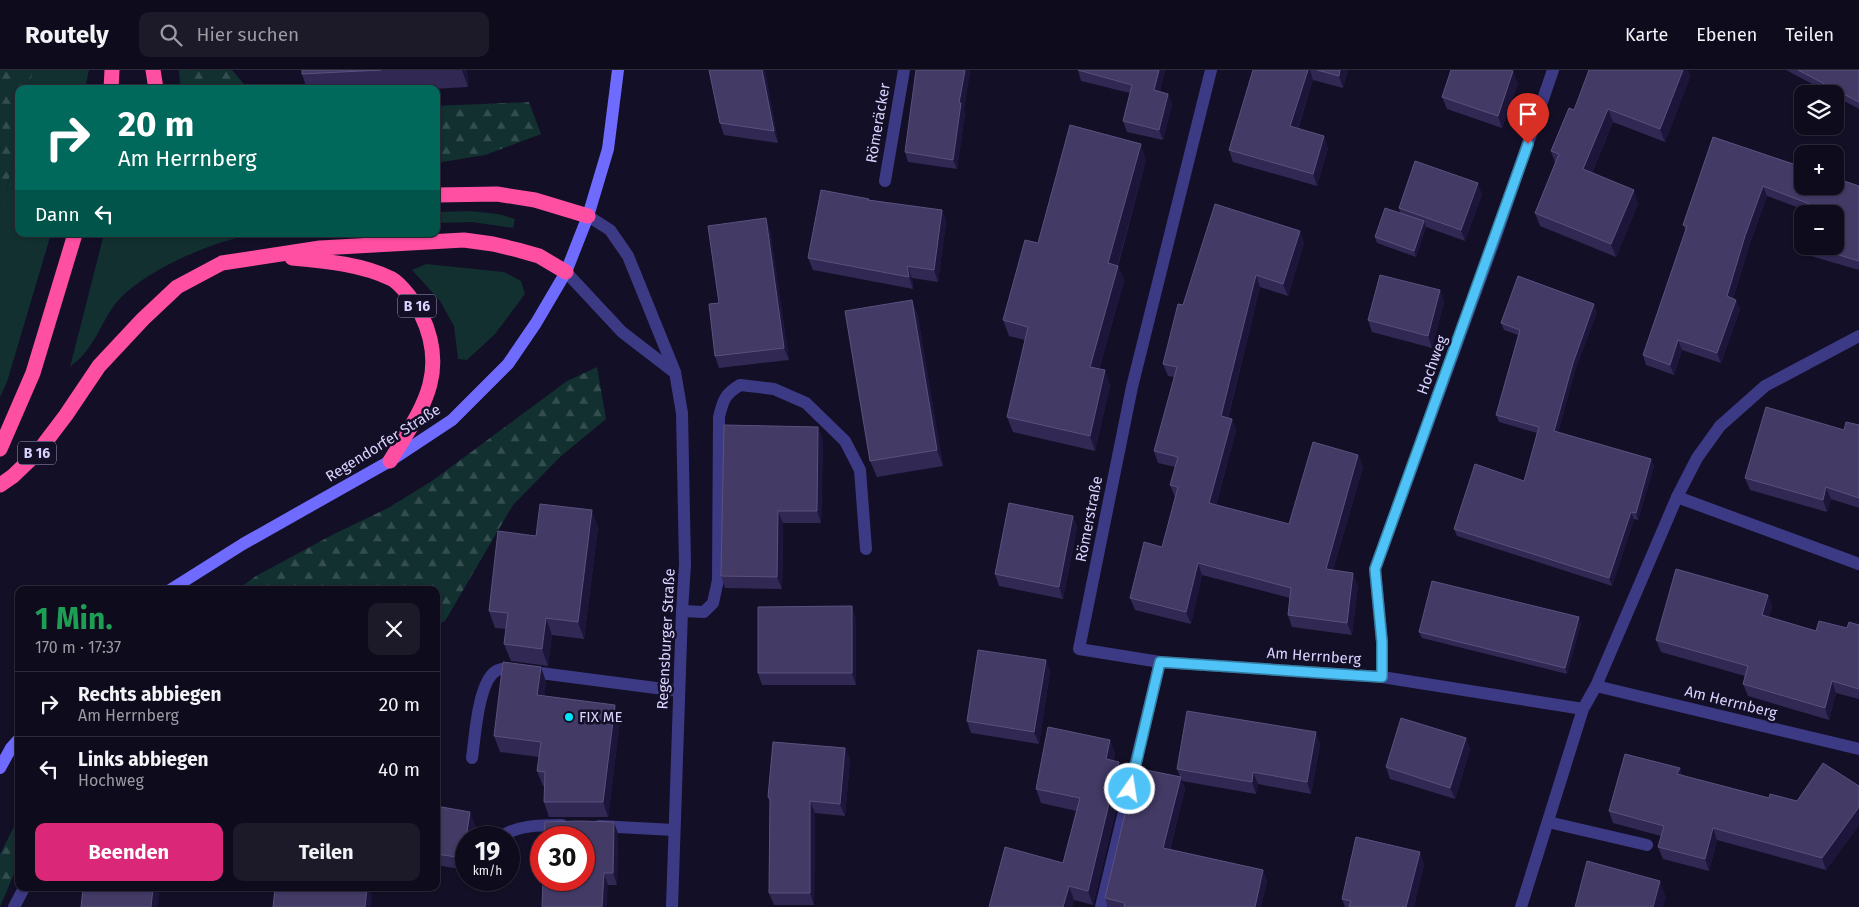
<!DOCTYPE html>
<html lang="de">
<meta charset="utf-8">
<style>
body{margin:0;font-family:"Fira Sans",sans-serif;background:#1c1929;color:#f1f3f6;height:100vh;display:flex;flex-direction:column;font-size:19px;white-space:nowrap}
*{box-sizing:border-box;margin:0}
p{font-size:16px;color:#9b9ba3}
.icon{flex:none;width:28px;height:28px;fill:none;stroke:currentColor;stroke-width:2;stroke-linecap:round;stroke-linejoin:round}
.map{position:relative;flex:1;overflow:hidden}
.details{position:absolute;left:15px;top:516px;width:425px;height:305px;display:flex;flex-direction:column;background:#0e0b1c;border-radius:10px;box-shadow:0 1px 4px #0004,0 0 0 1px #2e2b3b}
.details>*{flex:none}
.hud{position:absolute;left:15px;top:15px;width:425px;height:152px;border-radius:10px;box-shadow:0 1px 4px #0004,0 0 0 1px #2e2b3b;background:#00695c;color:#fff;overflow:hidden}
.controls{position:absolute;left:1794px;top:15px;display:grid;gap:10px}
.controls a{display:grid;place-items:center;width:50px;height:50px;border-radius:10px;background:#0e0b1c;box-shadow:0 1px 4px #0004,0 0 0 1px #2e2b3b;font-size:25px}
.speed{position:absolute;left:455px;top:756px;display:flex;gap:10px;font-size:25px;font-weight:700;text-align:center}
.speed>*{display:grid;place-content:center;width:65px;height:65px;border-radius:50%;background:#0e0b1c;box-shadow:0 1px 4px #0004,0 0 0 1px #2e2b3b;line-height:1}
.speed small{font-size:12px;font-weight:400}
.speed .limit{border:8px solid #d22;background:#fff;color:#111}
.pin{position:absolute;display:grid;place-items:center;width:42px;height:42px;color:#fff;margin:-51px -21px;border-radius:50% 50% 50% 0;rotate:-45deg;box-shadow:0 0 5px #0007}
.pin .icon{rotate:45deg}
.me{position:absolute;width:55px;margin:-28px;rotate:13deg;stroke-linejoin:round;filter:drop-shadow(0 0 4px #0008)}
.turn{display:flex;align-items:center;gap:18px;height:105px;padding:0 20px;font-size:22px}
.turn .icon{width:65px;height:65px;stroke-width:2.5}
.turn b{display:block;font-size:35px;line-height:42px}
.then{display:flex;align-items:center;height:48px;padding:0 20px;background:#0003;gap:10px;font-size:19px}
.round{display:grid;place-items:center;flex:none;width:52px;height:52px;border-radius:10px;background:#1c1929}
.overview{display:flex;align-items:center;justify-content:space-between;height:85px;padding:0 20px}
h1{font-size:30px;font-weight:700;line-height:38px;color:#1e9e55}
.cta{display:flex;gap:10px;margin-top:auto;padding:10px 20px}
.cta a{flex:1;height:58px;border-radius:10px;background:#db2777;color:#fff;font-size:20px;font-weight:700;line-height:58px;text-align:center}
.cta a+a{background:#1c1929;color:#f1f3f6}
ul{padding:0;list-style:none}
li{display:flex;align-items:center;gap:15px;height:65px;padding:0 20px;border-top:1px solid #2e2b3b}
li div{flex:1}
li b{display:block;font-size:19px}
li em{font-style:normal}
header{display:flex;align-items:center;gap:30px;box-sizing:border-box;height:70px;padding:0 25px;background:#0e0b1c;border-bottom:1px solid #2e2b3b}
header strong{font-size:24px}
nav{display:flex;gap:28px;margin-inline-start:auto;font-size:18px}
.search{width:350px;height:45px;background:#1c1929;display:flex;align-items:center;gap:12px;box-sizing:border-box;padding:0 18px;border-radius:10px;color:#9b9ba3;font-size:19px}
.map>svg:first-child{display:block}
</style>
<header>
<strong>Routely</strong>
<div class="search"><svg class="icon" aria-label="search" viewBox="0 0 24 24"><circle cx="10" cy="10" r="6"/><path d="M15 15l6 6"/></svg>Hier suchen</div>
<nav><a>Karte</a><a>Ebenen</a><a>Teilen</a></nav>
</header>
<div class="map">
<svg width="1859" height="837" viewBox="0 0 1859 837">
<defs>
<pattern id="forest-firs" width="22" height="20" patternUnits="userSpaceOnUse" patternTransform="scale(1.25)"><rect width="22" height="20" fill="#12302f"/><path d="M5 1l3.5 6h-7zM16 11l3.5 6h-7z" fill="#344d4e"/></pattern>
</defs>
<rect width="100%" height="100%" fill="#130f26"/>
<path fill="#12302f" d="M33,0H89L85,19H29Z
M19,65V164H51L7,312L0,327V134L4,131Z
M470,141L498,144L515,149L513,158L472,152L436,153V142Z
M104,164H258C218,168 142,201 116,233C104,248 97,269 84,284C80,289 74,293 70,297Z
M426,194L504,202L521,211L525,224L495,264L467,290L458,289L454,256L440,231L412,200Z"/>
<path fill="url(#forest-firs)" d="M0,0H33L29,19H19V65L4,131L0,134Z
M179,0H232L248,19H183L180,13Z
M529,32L541,64L485,85L436,93V36Z
M597,297L606,349L560,387L513,435L445,551L436,555V520H237L256,506L334,464L388,438L432,411L567,311Z
M19,747V792L0,837V784Z"/>
<g fill="none" stroke-linecap="round" stroke-linejoin="round">
<path stroke="#3d3a85" stroke-width="12" d="M1677,427L1859,494
M682,541L704,542L713,533L718,510L719,347C723,330 725,324 740,315L774,319L806,333L845,371L860,400L866,479
M1596,616L1859,679
M472,688C475,668 478,608 498,600C504,597 517,600 525,601L679,621
M1548,752L1647,775
M599,756L674,760
M498,768C518,755 539,755 562,755"/>
<path stroke="#3d3a85" stroke-width="12" d="M885,111L904,0
M588,146L610,160L628,186L675,302L682,343L685,494L682,541L672,837
M566,202L622,262L674,302
M1160,592L1382,607L1583,639
M1382,607V572L1375,499L1496,166L1553,0
M14,837L24,818
M1101,837L1160,592L1079,579L1132,317L1211,0
M1521,837L1583,639L1596,616L1677,427L1697,388L1720,356L1765,316L1859,266"/>
<path stroke="#6f6bff" stroke-width="12" d="M170,520L243,474L390,391L452,350L508,294L536,253L566,202L588,146L608,79L618,0
M0,698L11,678L19,669"/>
<path stroke="#ff4fa3" stroke-width="15" d="M153,0L156,19
M111,19L112,0
M436,125L497,124L535,130L588,146
M292,188C325,191 362,194 392,209C401,214 416,234 421,244C450,304 421,340 390,391
M0,379L33,303L75,164
M0,415L13,406L38,382L66,345L99,296L143,249L177,217L222,193L320,178L464,170L493,174L518,180L539,186L566,202"/>
</g>
<path fill="#312854" d="M302,0H467L468,17L432,19H307L302,4Z
M765,0L778,73L724,65L720,53Z
M916,0H970L964,39L965,43L957,99L908,92L905,82Z
M1078,0H1165L1160,21L1168,24L1172,34L1163,70L1127,62L1123,51L1130,23L1081,11Z
M1253,0H1348L1343,18L1313,10L1298,58L1328,78L1317,116L1233,92L1229,80Z
M1683,0H1688L1690,7L1665,72L1613,52L1592,103L1638,134L1616,187L1540,156L1535,143L1555,93L1551,81L1574,40Z
M1786,0H1859V39L1835,26V24H1831Z
M1518,13L1502,58L1447,39L1442,27Z
M1713,67L1859,116V200L1804,184L1801,174L1802,167V176H1835L1810,142L1767,126L1749,176L1733,229L1740,239L1721,293L1682,280L1674,305L1646,295L1643,285L1686,161L1683,155Z
M1146,90L1118,196L1124,211L1099,299L1105,300L1110,316L1095,381L1013,362L1007,347L1025,270L1009,266L1003,250L1038,173Z
M1482,124L1465,171L1426,157L1416,187L1377,173L1375,167L1400,143L1399,138Z
M869,130L942,140L946,152L938,212L912,208L913,219L813,200L808,188Z
M770,160L789,290L719,298L715,286Z
M1304,173L1288,226L1260,217L1228,348L1232,349L1236,361L1216,435L1289,454L1358,385L1363,397L1333,500L1358,515L1352,565L1292,557L1288,545L1290,528L1202,505L1191,554L1135,540L1130,528L1162,477L1175,427L1170,415L1175,397L1158,393L1154,381L1174,307L1168,306L1163,294L1183,235Z
M1440,220L1444,232L1432,278L1372,262L1368,250Z
M912,230L918,247L943,396L877,407L870,391Z
M1597,242L1575,300L1558,363L1651,389L1654,396L1638,450L1634,449L1612,516L1457,466L1454,459L1524,411L1537,363L1499,352L1496,345L1518,265L1504,260L1501,253Z
M1859,355V438L1831,429L1827,442L1750,420L1745,408L1844,360Z
M823,369L821,453H783L782,519L725,518L721,506Z
M1073,446L1077,458L1063,529L999,516L995,504Z
M598,457L584,569L552,565L548,596L511,591L504,574L506,559L495,558L489,541L536,466Z
M1768,525L1772,537L1769,547L1816,561L1847,558L1859,555V629L1836,623L1829,650L1748,626L1743,614L1745,606L1661,582L1656,570Z
M856,548V615H762L758,603Z
M1581,553L1567,604L1422,568L1419,562Z
M1046,590L1050,602L1039,674L971,663L967,651Z
M541,597L546,612L544,626L620,650L608,747H549L544,732V716H543L537,701L539,687L500,682L494,666Z
M1466,668L1470,680L1455,729L1390,709L1386,697Z
M1110,670L1115,684L1113,691L1119,692L1124,706L1093,835L1074,830L1072,837H989L1063,793L1076,741L1041,733L1036,719Z
M1320,674L1311,724L1258,714L1256,724L1182,711L1185,719L1170,779L1263,800L1267,811L1261,837H1108L1105,828L1180,707L1177,699Z
M845,678L850,690L845,746L815,743L814,835H774L769,823L770,733L768,727Z
M1680,698L1682,706L1769,728L1797,731L1859,716V755L1826,800L1717,770L1709,801L1663,789L1658,777L1661,766L1613,753L1609,741Z
M436,736L475,754L473,768H466V800L436,795Z
M545,752H614L618,764L617,815H608Z
M1424,794L1414,837H1345L1342,829Z"/>
<path fill="#1d163a" d="M462,0H467L468,17Z
M762,0H765L778,73L774,61Z
M965,0H970L964,39L965,43L957,99L953,90L959,33Z
M1159,0H1165L1158,30L1154,20Z
M1308,0H1310L1313,10L1294,68L1290,56Z
M1340,0H1348L1343,18L1339,6Z
M1683,0H1688L1690,7L1665,72L1660,59Z
M1513,1L1518,13L1502,58L1498,46Z
M1168,24L1172,34L1163,70L1159,60Z
M1608,39L1613,52L1588,112L1583,99Z
M1324,66L1328,78L1317,116L1313,104Z
M1141,74L1146,90L1114,208L1108,193Z
M1478,113L1482,124L1465,171L1461,160Z
M1763,116L1767,126L1749,176L1731,236L1727,226L1745,166Z
M1634,120L1638,134L1616,187L1611,174Z
M942,140L946,152L938,212L934,200Z
M766,148L770,160L789,290L784,278Z
M1424,151L1426,157L1416,187L1414,181Z
M1300,161L1304,173L1288,226L1283,214Z
M907,196L912,208L913,219L909,207Z
M1118,196L1124,211L1095,312L1090,297Z
M1256,205L1260,217L1225,358L1221,346Z
M1440,220L1444,232L1432,278L1428,266Z
M912,230L918,247L943,396L937,380Z
M1736,230L1740,239L1721,293L1717,283Z
M1594,234L1597,242L1575,300L1557,369L1554,361L1573,293Z
M1678,270L1682,280L1674,305L1670,295Z
M1105,300L1110,316L1095,381L1090,366Z
M1232,349L1236,361L1213,445L1209,433Z
M818,357L823,369L821,453L817,441Z
M1358,385L1363,397L1330,511L1326,499Z
M1651,389L1654,396L1638,450L1636,443Z
M1826,417L1831,429L1827,442L1823,430Z
M592,440L598,457L584,569L578,552Z
M778,441L783,453L782,519L777,507Z
M1631,442L1634,449L1612,516L1609,508Z
M1073,446L1077,458L1063,529L1059,517Z
M1198,493L1202,505L1191,554L1186,542Z
M1353,503L1358,515L1352,565L1347,553Z
M1768,525L1772,537L1766,557L1762,545Z
M852,536L856,548V615L852,603Z
M1579,547L1581,553L1567,604L1565,598Z
M546,548L552,565L548,596L542,579Z
M1046,590L1050,602L1039,674L1034,662Z
M541,597L546,612L543,640L537,625Z
M1832,611L1836,623L1829,650L1825,638Z
M615,635L620,650L608,747L603,732Z
M1316,662L1320,674L1311,724L1307,712Z
M1466,668L1470,680L1455,729L1450,718Z
M1110,670L1115,684L1111,703L1106,689Z
M845,678L850,690L845,746L840,734Z
M1119,692L1124,706L1093,835L1088,821Z
M1680,698L1684,710L1677,704Z
M1253,702L1258,714L1256,724L1252,712Z
M1181,707L1185,719L1167,789L1163,778Z
M810,731L815,743L814,835L810,823Z
M1859,737V755L1826,800L1822,788Z
M470,742L475,754L473,768H466Z
M614,752L618,764L617,815L613,803Z
M1713,758L1717,770L1709,801L1705,789Z
M466,768V797L463,788Z
M1420,782L1424,794L1414,837H1406Z
M1263,800L1267,811L1261,837H1255Z
M604,803L608,815L607,837H602Z
M1660,811L1666,828L1663,837H1653Z
M1069,816L1074,830L1072,837H1063Z
M153,818H160L158,837H151Z
M367,818H369L372,825L371,837H365Z"/>
<path fill="#433a66" stroke="#5a527e" d="M302,0H381L302,4Z
M709,0H762L774,61L720,53Z
M916,0H965L959,33H961L953,90L905,82Z
M1078,0H1159L1154,20L1168,24L1159,60L1123,51L1132,15Z
M1253,0H1308L1290,56L1324,66L1313,104L1229,80Z
M1317,0H1340L1339,6Z
M1451,0H1511L1513,1L1498,46L1442,27Z
M1589,0H1683L1660,59L1608,39L1583,99L1634,120L1611,174L1535,143L1559,84L1551,81L1569,38L1574,40Z
M1798,0H1859V32L1855,30Z
M1070,55L1141,74L1108,193L1118,196L1090,297L1105,300L1090,366L1007,347L1028,257L1003,250L1025,170L1038,173Z
M1713,67L1802,97V116H1835V108L1859,116V191L1809,176H1835V144H1810L1812,135L1763,116L1745,166L1727,226L1736,230L1717,283L1678,270L1670,295L1643,285L1687,156L1683,155Z
M1415,91L1478,113L1461,160L1399,138Z
M821,120L869,129L868,130L942,140L934,200L907,196L909,207L808,188Z
M1215,134L1300,161L1283,214L1256,205L1221,346L1232,349L1209,433L1289,454L1313,372L1358,385L1326,499L1353,503L1347,553L1288,545L1291,518L1198,493L1186,542L1130,528L1144,472L1162,477L1178,417L1170,415L1178,387L1154,381L1177,297L1163,294L1178,234L1183,235Z
M1385,138L1424,151L1414,181L1375,167Z
M766,148L784,278L715,286L709,234L719,233L708,156Z
M1380,205L1440,220L1428,266L1368,250Z
M1518,206L1594,234L1573,293L1554,361L1651,389L1636,443L1631,442L1609,508L1454,459L1475,394L1524,411L1539,357L1496,345L1520,260L1501,253Z
M912,230L937,380L870,391L845,241Z
M1766,337L1844,360L1846,352L1859,355V428L1826,417L1823,430L1745,408Z
M724,355L818,357L817,441H778L777,507L721,506Z
M1009,433L1073,446L1059,517L995,504Z
M540,434L592,440L578,552L546,548L542,579L504,574L508,543L489,541L498,461L536,466Z
M1676,499L1768,525L1762,545L1816,561L1819,551L1847,558L1849,552L1859,555V619L1832,611L1825,638L1743,614L1748,596L1656,570Z
M1432,511L1579,547L1565,598L1419,562Z
M852,536V603H758V537Z
M978,580L1046,590L1034,662L967,651Z
M503,592L541,597L537,625L615,635L603,732H544L545,702L537,701L541,672L494,666Z
M1187,641L1316,662L1307,712L1253,702L1252,712L1177,699Z
M1401,648L1466,668L1450,718L1386,697Z
M1048,657L1110,670L1106,689L1119,692L1088,821L1069,816L1063,837H989L1005,777L1063,793L1080,728L1036,719Z
M773,672L845,678L840,734L810,731V823H769L770,728L768,727Z
M1625,684L1680,698L1677,704L1769,728L1770,724L1797,731L1823,693L1859,716V737L1822,788L1713,758L1705,789L1658,777L1664,756L1609,741Z
M1136,698L1181,707L1163,778L1263,800L1255,837H1124L1125,833L1105,828Z
M436,736L470,742L463,788L436,784Z
M579,751L614,752L613,803H604L602,837H542L543,810H584V768H544L545,752Z
M1356,767L1420,782L1406,837H1349L1351,831L1342,829Z
M1587,791L1660,811L1653,837H1575Z
M83,818H153L151,837H81Z
M275,818H367L365,837H273Z"/>
<g fill="none" stroke-linecap="round" stroke-linejoin="round">
<g stroke="#337fa1" stroke-width="12">
<path id="route" d="M1130,719L1160,592L1382,607V572L1375,499L1528,74"/>
</g>
<use href="#route" stroke="#4fc3f7" stroke-width="9"/>
</g>
<circle fill="#00e5ff" stroke="#130f26" stroke-width="2" cx="569" cy="647" r="5"/>
<g text-anchor="middle" stroke-width="5" stroke-linejoin="round" paint-order="stroke">
<g fill="#130f26" stroke="#9e99be" stroke-width="1">
<rect x="398" y="224.5" width="38" height="23" rx="4"/>
<rect x="18" y="371.5" width="38" height="23" rx="4"/>
</g>
<g font-size="14" font-weight="bold" fill="#d9d4ff">
<text x="417" y="241">B 16</text>
<text x="37" y="388">B 16</text>
</g>
<g font-size="15" fill="#d9d4ff" stroke="#130f26">
<text transform="translate(878 53) rotate(-80)" y="5">Römeräcker</text>
<text transform="translate(1432 295) rotate(-70)" y="5">Hochweg</text>
<text transform="translate(383 373) rotate(-32)" y="5">Regendorfer Straße</text>
<text transform="translate(1089 449) rotate(-79)" y="5">Römerstraße</text>
<text transform="translate(666 569) rotate(-87)" y="5">Regensburger Straße</text>
<text transform="translate(1314 586) rotate(4)" y="5">Am Herrnberg</text>
<text transform="translate(1731 632) rotate(14)" y="5">Am Herrnberg</text>
</g>
<g font-size="15" fill="#d9d4ff" stroke="#130f26" text-anchor="start">
<text x="579" y="652">FIX ME</text>
</g>
</g>
</svg>
<div class="controls">
<a><svg class="icon" aria-label="layers" viewBox="0 0 24 24"><path d="M12 4l9 5-9 5-9-5zM3 14l9 5 9-5"/></svg></a>
<a>+</a>
<a>−</a>
</div>
<div class="speed"><div>19<small>km/h</small></div><div class="limit">30</div></div>
<div class="pin" style="left:1528px;top:74px;background:#d93025"><svg class="icon" aria-label="arrive" viewBox="0 0 24 24"><path d="M6 21V4h12l-3 4 3 4H6"/></svg></div>
<svg class="me" style="left:1130px;top:719px" viewBox="-20 -20 40 40"><circle r="17" fill="#4fc3f7" stroke="#fff" stroke-width="3"/><path d="M0-11L8 9 0 5-8 9z" fill="#fff"/></svg>
<div class="hud">
<div class="turn"><svg class="icon" aria-label="right" viewBox="0 0 24 24"><path d="M7 20v-9h11M14 6l5 5-5 5"/></svg><div><b>20 m</b>Am Herrnberg</div></div>
<div class="then">Dann<svg class="icon" aria-label="left" viewBox="0 0 24 24"><path d="M17 20v-9H6M10 6l-5 5 5 5"/></svg></div>
</div>
<section class="details">
<div class="overview"><div><h1>1 Min.</h1><p>170 m · 17:37</p></div><a class="round"><svg class="icon" aria-label="close" viewBox="0 0 24 24"><path d="M6 6l12 12M18 6L6 18"/></svg></a></div>
<ul>
<li><svg class="icon" aria-label="right" viewBox="0 0 24 24"><path d="M7 20v-9h11M14 6l5 5-5 5"/></svg><div><b>Rechts abbiegen</b><p>Am Herrnberg</p></div><em>20 m</em></li>
<li><svg class="icon" aria-label="left" viewBox="0 0 24 24"><path d="M17 20v-9H6M10 6l-5 5 5 5"/></svg><div><b>Links abbiegen</b><p>Hochweg</p></div><em>40 m</em></li>
</ul>
<div class="cta"><a>Beenden</a><a>Teilen</a></div>
</section>
</div>
